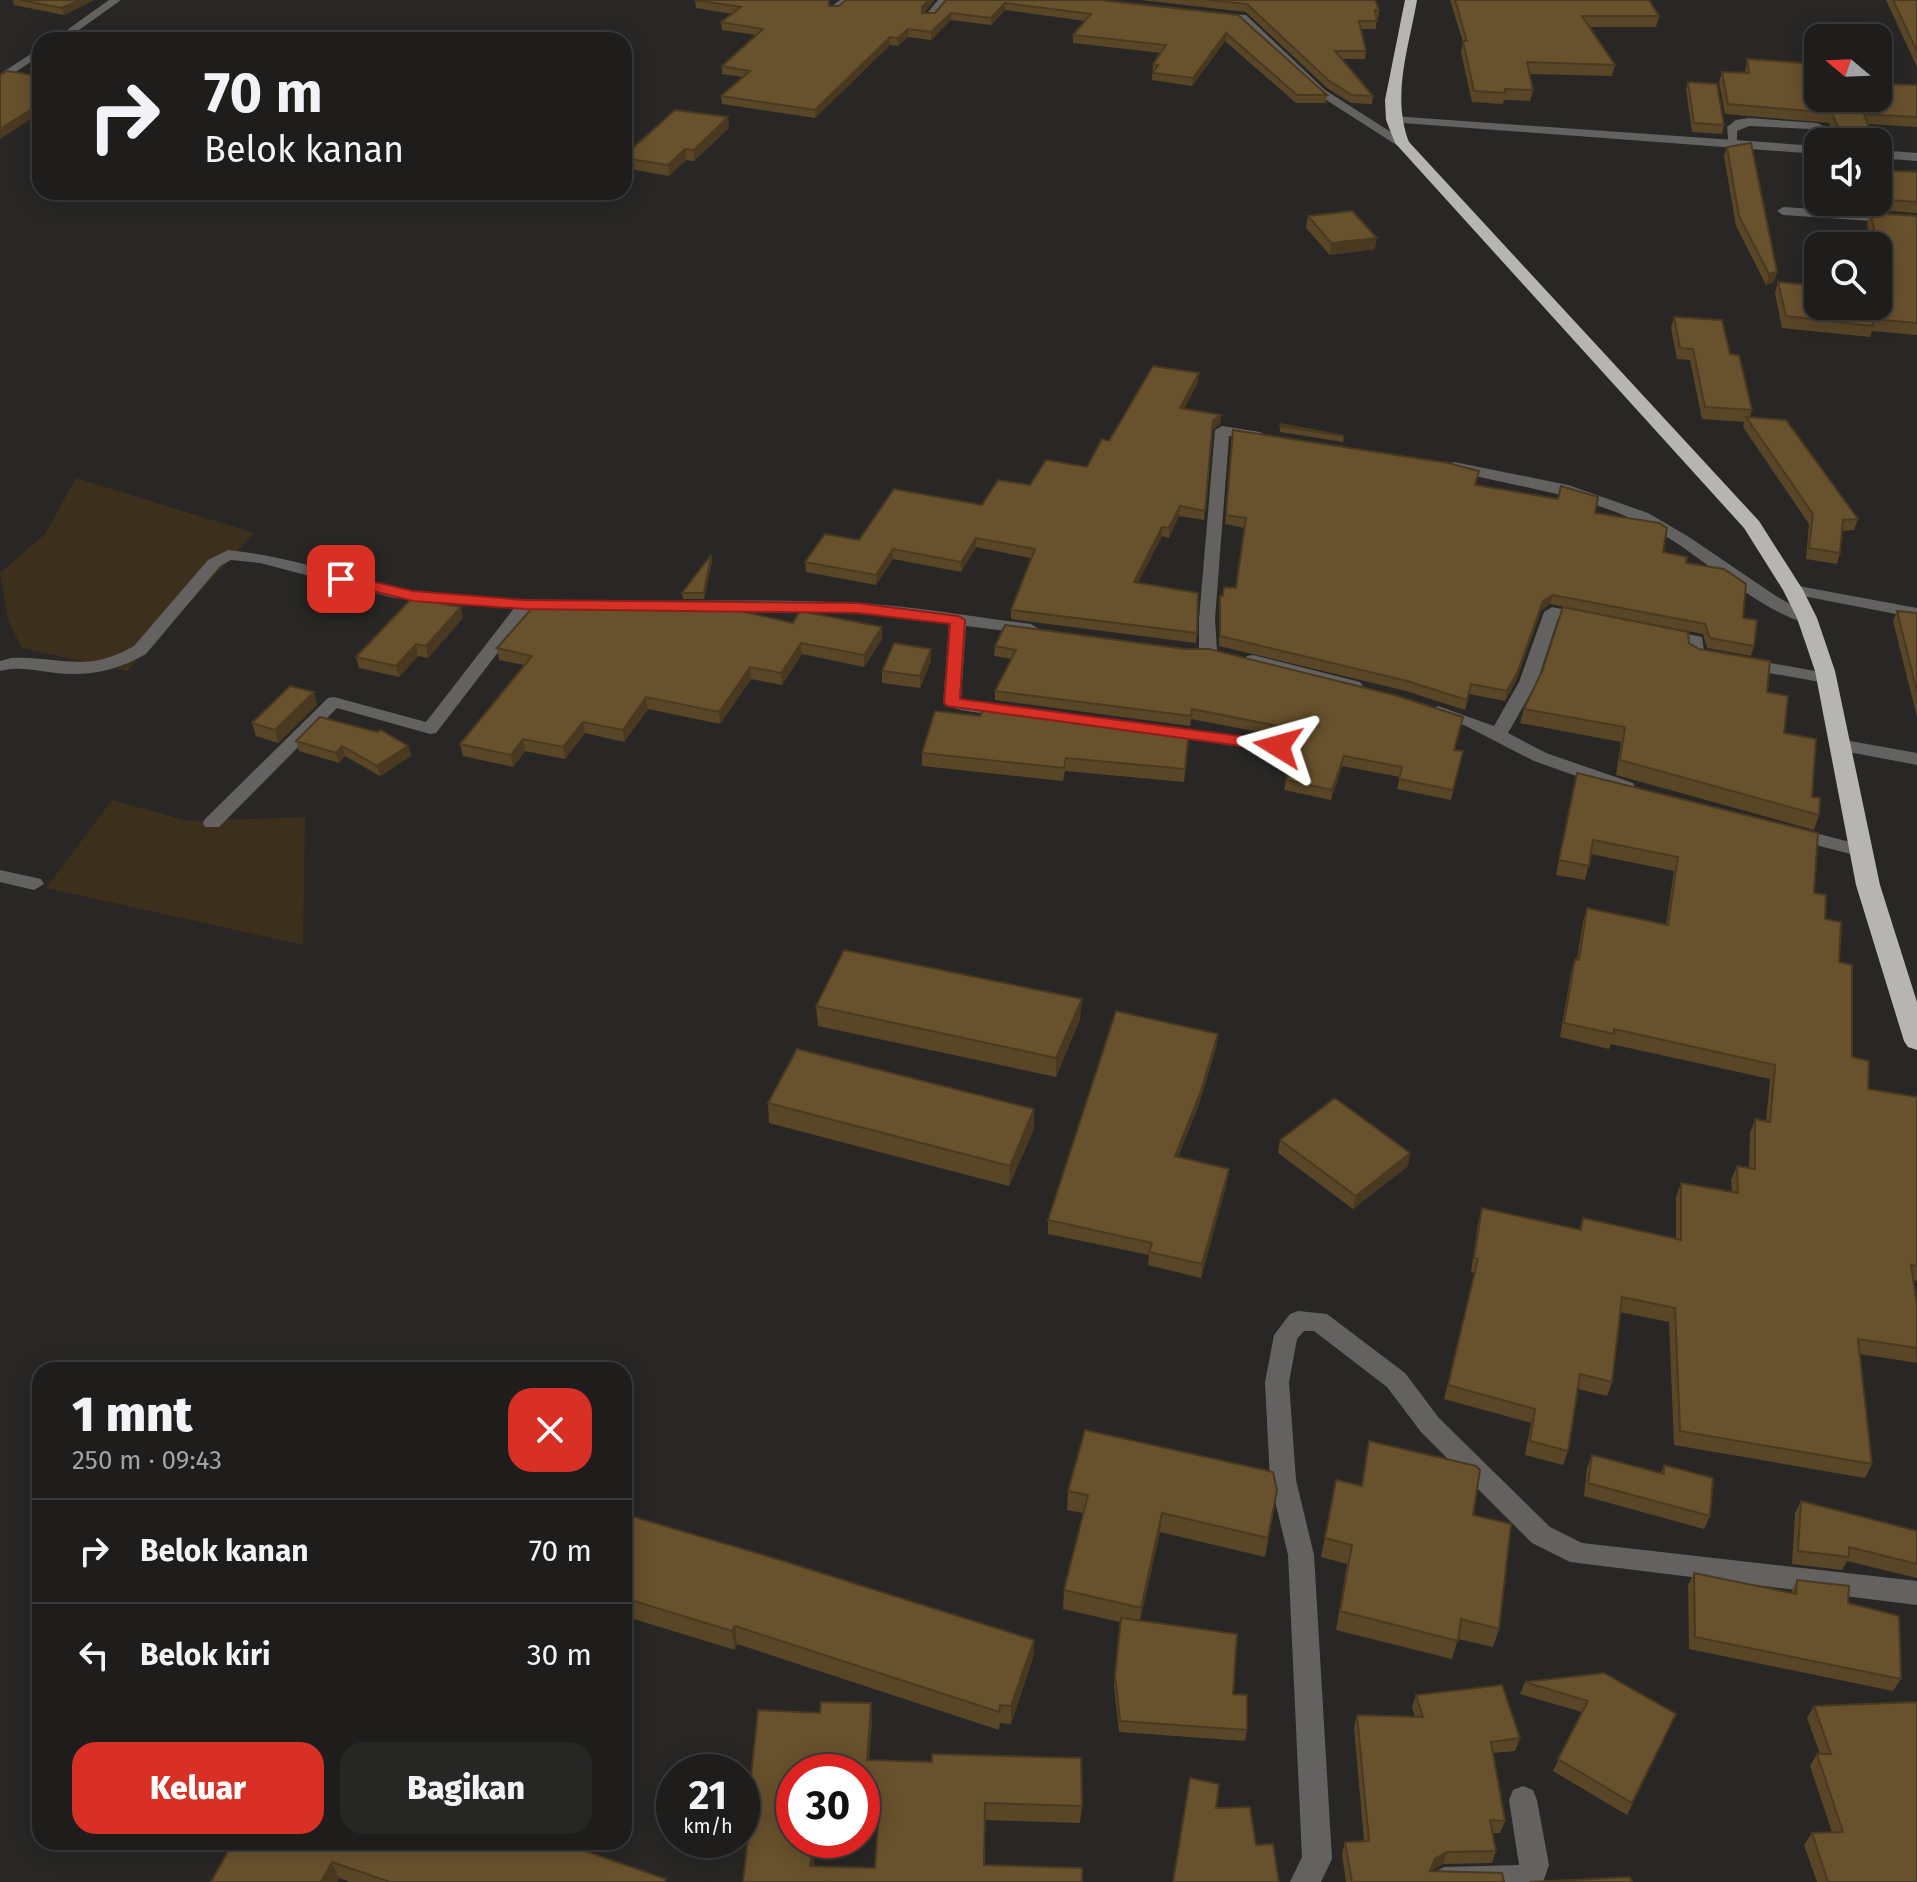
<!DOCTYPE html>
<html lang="id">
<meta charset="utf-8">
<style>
body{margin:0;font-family:"Fira Sans",sans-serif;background:#262625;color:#f1f3f6;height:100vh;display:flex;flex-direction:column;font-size:30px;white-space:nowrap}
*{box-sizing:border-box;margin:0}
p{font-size:26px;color:#a1a2a3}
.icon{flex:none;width:44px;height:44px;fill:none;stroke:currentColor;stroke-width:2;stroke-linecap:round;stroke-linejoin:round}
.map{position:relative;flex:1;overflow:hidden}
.sheet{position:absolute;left:32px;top:1362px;width:600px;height:488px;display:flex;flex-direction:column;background:#1e1d1c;border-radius:24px;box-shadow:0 4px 20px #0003,0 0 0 2px #3c3b3b}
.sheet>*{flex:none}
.guide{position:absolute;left:32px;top:32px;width:600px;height:168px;border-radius:24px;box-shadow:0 4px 20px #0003,0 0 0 2px #3c3b3b;background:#1e1d1c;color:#f1f3f6;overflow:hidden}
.needle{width:52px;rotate:289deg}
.fabs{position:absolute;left:1804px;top:24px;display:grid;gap:16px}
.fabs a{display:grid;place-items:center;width:88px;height:88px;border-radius:16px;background:#1e1d1c;box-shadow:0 4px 20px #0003,0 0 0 2px #3c3b3b;font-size:40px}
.speed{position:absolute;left:656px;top:1754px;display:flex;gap:16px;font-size:40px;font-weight:700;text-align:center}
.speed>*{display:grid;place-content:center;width:104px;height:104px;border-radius:50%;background:#1e1d1c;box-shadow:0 4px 20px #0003,0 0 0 2px #3c3b3b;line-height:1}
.speed small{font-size:20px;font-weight:400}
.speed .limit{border:12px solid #d22;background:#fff;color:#111}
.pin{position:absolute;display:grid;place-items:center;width:68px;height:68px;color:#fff;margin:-34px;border-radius:16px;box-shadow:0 4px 12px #0006}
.me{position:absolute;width:88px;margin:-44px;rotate:278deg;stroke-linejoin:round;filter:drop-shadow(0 0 6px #0008)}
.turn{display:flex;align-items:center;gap:28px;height:168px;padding:0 40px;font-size:36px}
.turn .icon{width:104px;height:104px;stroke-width:2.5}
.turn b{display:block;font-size:56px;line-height:68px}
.round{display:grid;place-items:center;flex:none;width:84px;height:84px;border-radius:24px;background:#262625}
.summary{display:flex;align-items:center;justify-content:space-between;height:136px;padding:0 40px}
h1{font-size:48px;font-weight:800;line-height:60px}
.button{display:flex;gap:16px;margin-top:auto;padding:16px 40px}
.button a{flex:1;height:92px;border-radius:24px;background:#d93025;color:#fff;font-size:32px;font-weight:800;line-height:92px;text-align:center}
.button a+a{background:#262625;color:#f1f3f6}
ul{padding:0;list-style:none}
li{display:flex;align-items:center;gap:24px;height:104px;padding:0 40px;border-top:2px solid #3c3b3b}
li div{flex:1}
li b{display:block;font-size:30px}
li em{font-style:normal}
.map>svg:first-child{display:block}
</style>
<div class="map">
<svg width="1917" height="1882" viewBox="0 0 1917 1882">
<rect width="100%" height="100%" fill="#282725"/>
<path fill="#3c2f1c" d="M76,478L254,533L127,671L22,648L8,620L0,573L45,534Z
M112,800L188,821L305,817L303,945L46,888Z"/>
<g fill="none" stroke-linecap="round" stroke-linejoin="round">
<path fill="#636261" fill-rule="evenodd" d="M1749,118L1817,123L1826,127L1832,142H1820L1817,132L1811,129L1749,126L1737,131V147H1729L1727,127L1736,120Z
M1844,202H1856L1860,212L1917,216V224L1783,215L1777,211L1783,207L1847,211Z"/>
<path fill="#636261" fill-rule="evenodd" d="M109,0H121L65,40H53Z
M840,0H851L839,11H831V7Z
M938,0H949L933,19H925L924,17Z
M1211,13L1246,15L1325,90L1408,143L1398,146L1317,94L1239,20L1211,17Z
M40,48V56L0,82V74Z
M1393,116L1818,146V154L1389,122V118Z
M1878,150L1917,153V161L1878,158Z
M1222,426L1260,432L1267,436L1260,440L1229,436L1215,619L1217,651L1208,656L1199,651V619L1215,430Z
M1454,462L1568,485L1648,513L1689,537L1776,596L1815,618L1813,622C1786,628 1706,563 1681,546C1610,497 1530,490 1449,470V464Z
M228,550C301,557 369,587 442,594C580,607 718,596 856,603C914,606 973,617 1031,624L1039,629L1031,634L966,626L961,699L1015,706L1018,710C1009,718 953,712 943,703L949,624L857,613L638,612L532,608L436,733L430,734L337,708L219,827H205L203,823L205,819L328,698L334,697L426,722L515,607L394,598L260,563L231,560L220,566L146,654C118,670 89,677 56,673C37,671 19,666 0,671V661L11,658C60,656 86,674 134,646L208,560Z
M1793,585L1917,608V618L1787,593L1785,590L1787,587Z
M1552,607L1594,616L1596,620L1588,625L1558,618L1537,682L1508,733L1546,753L1633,783L1635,787L1633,791H1619L1534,761L1464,725L1432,715L1429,711L1438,706L1494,726L1519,682L1544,612Z
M1662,629L1702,637L1704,651L1826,673L1835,678L1826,683L1689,659L1687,644L1656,638L1654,634Z
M1253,655L1360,682L1363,686L1354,691L1247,664L1244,660L1247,656Z
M1163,726L1278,740L1287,746L1278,752L1157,735L1154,731Z
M1839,739L1917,753V765L1833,749L1830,745L1833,741Z
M1792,827L1869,847L1872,851L1862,857L1785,837L1783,833L1785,829Z
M0,870L41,879L44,884L34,890L0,882Z
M1298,1311L1327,1314L1405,1373L1439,1418L1550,1527L1582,1543L1917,1581V1605L1570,1562L1532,1543L1421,1432L1387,1387L1314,1331H1304L1297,1339L1289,1382L1296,1480L1314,1555L1332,1859L1321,1882H1290L1302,1857L1288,1555L1270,1480L1265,1382L1274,1335L1290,1314Z
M1523,1786L1533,1790L1537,1800L1549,1865L1543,1882H1429L1434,1872L1444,1867L1519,1865L1509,1800L1513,1790Z"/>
<path fill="#b6b5b2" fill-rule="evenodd" d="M1405,0H1417C1409,47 1391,96 1409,142L1759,521L1803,590L1817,618L1835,671L1880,885L1917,1002V1050L1908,1047L1904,1041L1856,885L1815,671L1797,618L1783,590L1744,528L1395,143L1386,120L1385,100Z"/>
</g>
<path fill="#594627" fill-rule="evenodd" d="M13,0H94L64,15L14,5Z
M695,0L829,5L839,6L846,0H934L924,13H935L946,0L1238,15L1327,95L1326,103H1296L1225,41L1192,86L1152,80L1153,64L1161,53L1073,43V35L1085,21L1005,10L991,25L951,20L931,40L908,37L898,46L890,45L815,118L722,104L721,96L743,77L722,74V66L756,35L722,30L721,22L733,14L696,8Z
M1141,0H1375L1379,10L1378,18H1376V29H1361L1366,51L1365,59H1342L1373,96L1372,104L1351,103L1327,88L1246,12Z
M1450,0H1649L1659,16L1656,27H1590L1615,65L1612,76L1529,74L1533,90L1530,101L1504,100L1503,104L1472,102L1461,52L1463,42Z
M1886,0H1917V67Z
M1747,59L1818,98L1917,85V127L1868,124L1875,142H1837L1829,123L1725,114L1719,82L1722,72L1745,73Z
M1688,82L1724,125L1722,134L1692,132L1686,90Z
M729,128L694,161L686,160L669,176L624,168V156Z
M1727,147L1774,282L1766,285L1736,226L1724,156Z
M1878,149L1885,168L1893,171L1917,172V213L1864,209L1861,202H1878Z
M1870,213L1917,216V335L1872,331L1870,337L1782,328L1775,293L1778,282L1884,292L1878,268V246H1872L1867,224Z
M1308,216L1375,249L1330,255L1306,228Z
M1674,317L1730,354L1752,410L1750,417L1858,519L1854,530L1842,531L1840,553L1837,564L1806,559L1809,524L1743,427L1744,422L1702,419L1690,360L1677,359L1671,328Z
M1198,382L1184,409L1221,415L1220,424L1212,430L1204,520L1179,516L1169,538L1162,536L1138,582L1197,633L1196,643L1011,619V610L1031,558L976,547L961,572L893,559L876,585L806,572L805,562L859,540L982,505L1030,485L1087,467L1109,441Z
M1280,426L1344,436L1343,442L1280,432Z
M1233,430L1477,480L1476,485L1595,513L1663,552L1686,563L1743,618L1754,646L1751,656L1707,648L1703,634L1550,604L1541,611L1516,681L1505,701L1469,694L1465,710L1406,691L1219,646L1220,596H1223L1236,588L1244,528L1225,524Z
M711,555L712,561L704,599H683L682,593Z
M626,610L664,611L793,623L882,639L864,667L802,654L782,685L751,679L720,724L648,709L624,742L585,733L565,759L525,751L513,767L463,756L460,744L524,665L499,660L497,648Z
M1897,611L1917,613V717L1893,621Z
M463,618L428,658L418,656L399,677L359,668L356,657Z
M1689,643L1767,692L1819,815L1814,830L1616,775L1621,742L1520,723L1524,709Z
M995,646L1463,717L1455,750L1463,751L1451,800L1397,789L1400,777L1342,766L1331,800L1284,790L1286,780L1300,740L1191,719L1190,726L995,700V691L1012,659L994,656Z
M931,649V661L920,688L882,683V671Z
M314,692L317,705L278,743L256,736L252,723Z
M980,716L1189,730L1184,782L1065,771L1063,781L922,766V753Z
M296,741L408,746L411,756L380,776L345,756L339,763L299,751Z
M1577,773L1814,893L1825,919L1839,962L1852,1057L1868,1089L1917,1097V1281L1913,1280L1917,1363L1860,1354L1872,1464L1865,1478L1674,1445L1669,1322L1620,1312L1612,1382L1607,1396L1578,1389L1568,1451L1563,1465L1525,1455L1531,1423L1444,1399L1475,1273L1471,1272L1478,1223L1482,1208L1579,1230L1583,1218L1676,1239V1197L1681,1183L1732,1192L1731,1180L1737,1166L1749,1168L1750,1133L1755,1119L1766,1121L1770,1079L1611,1044L1609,1049L1560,1037L1571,973L1575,959H1577L1583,922L1587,908L1666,924L1674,871L1591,854L1585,880L1556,875Z
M816,1006L1080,1019L1056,1077L818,1026Z
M1218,1034L1216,1048L1199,1104L1178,1157L1227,1182L1201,1278L1148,1265L1149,1255L1048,1234V1220Z
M768,1103L1034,1129L1009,1186L769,1123Z
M1280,1140L1410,1153L1408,1166L1353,1209L1278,1153Z
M1369,1441L1473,1515L1499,1629L1493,1647L1458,1639L1452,1659L1336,1630L1347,1564L1321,1557L1336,1480L1361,1486Z
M1592,1455L1661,1473L1664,1465L1710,1516L1704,1529L1584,1496L1587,1468Z
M1277,1490L1265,1557L1160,1532L1140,1620L1233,1694L1247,1730L1245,1741L1119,1732L1114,1686L1120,1622L1063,1609L1064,1590L1083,1513L1067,1510L1068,1491Z
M1801,1501L1917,1531V1578L1847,1561L1842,1570L1792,1564L1795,1513Z
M624,1514L1034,1640L1033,1658L1011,1724L1000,1723L999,1730L737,1644L735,1650L624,1616Z
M1694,1573L1791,1592L1797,1580L1848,1603L1901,1679L1893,1691L1689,1649L1688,1585Z
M1525,1682L1676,1714L1627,1815L1553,1771L1582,1712L1520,1694Z
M1416,1695L1520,1738L1515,1751L1493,1753L1505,1821L1500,1833H1492L1496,1851L1492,1863L1443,1864L1431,1871L1504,1882H1346L1342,1854L1345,1842L1364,1841L1354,1727L1357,1715L1415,1717L1412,1707Z
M1814,1706L1917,1882H1817L1804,1845L1812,1833L1832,1832L1810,1766L1817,1754H1820L1807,1718Z
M872,1720L869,1760L1082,1806L1080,1823L985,1820L984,1865L743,1882L752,1803L750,1787ZM794,1772H862V1813L879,1814L875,1868L813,1866L816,1840H794Z
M254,1850L667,1882H350L339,1878L337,1882H211Z"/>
<path fill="#493920" d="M80,0H94L64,15L62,8Z
M928,0H934L922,15V7Z
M1005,3V10L991,25V18Z
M951,13V20L931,40V32Z
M908,29V37L898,46V38Z
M1226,33L1225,41L1192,86L1193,78Z
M890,37V45L815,118V110Z
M40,104V113L0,139V129Z
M728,117L729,128L694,161V150Z
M685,149L686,160L669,176L668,165Z
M1377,238L1375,249L1330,255L1331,243Z
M1777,272L1774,282L1766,285L1769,274Z
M1199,373L1198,382L1180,417V408Z
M1221,415L1220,424L1212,430L1213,420Z
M1180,506L1179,516L1169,538V528Z
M1162,527V536L1134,591V582Z
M976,538V547L961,572V562Z
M893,549V559L876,585V575Z
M711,555L712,561L704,599V593Z
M1553,595L1550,604L1541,611L1516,681L1505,701L1507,691L1543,601Z
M461,607L463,618L428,658L426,646Z
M882,627V639L864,667V655Z
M801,643L802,654L782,685L781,673Z
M416,644L418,656L399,677L396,666Z
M931,649V661L920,688V676Z
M750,667L751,679L720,724L719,712Z
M314,692L317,705L278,743L275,730Z
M646,697L648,709L624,742L623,730Z
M583,722L585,733L565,759L563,747Z
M523,739L525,751L513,767L511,755Z
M342,746L345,756L339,763L336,753Z
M408,746L411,756L380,776L377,766Z
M1344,756L1342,766L1331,800L1332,790Z
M1082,999L1080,1019L1056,1077V1058Z
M1218,1034L1216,1048L1199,1104L1173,1169L1175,1156Z
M1034,1109V1129L1009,1186L1010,1166Z
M1410,1153L1408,1166L1353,1209L1356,1196Z
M1229,1169L1227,1182L1201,1278L1202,1264Z
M1162,1513L1160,1532L1139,1627L1141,1608Z
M735,1626L737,1644L735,1650L732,1631Z
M1034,1640L1033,1658L1011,1724V1706Z
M871,1703L872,1720L868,1777L867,1760Z
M813,1840H816L812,1882L810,1866Z
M1447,1852L1443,1864L1431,1871L1426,1882L1435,1859Z
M332,1862L339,1878L337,1882H321Z"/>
<path fill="#68512d" stroke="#493920" stroke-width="2" fill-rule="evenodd" d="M20,0H80L62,8Z
M695,0H829V6H839L846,0H928L922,7V13H935L946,0H1099L1238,15L1327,95H1297L1226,33L1193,78L1153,73L1158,65L1153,64L1166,45L1073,35L1091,14L1005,3L991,18L951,13L931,32L908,29L898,38L890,37L815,110L721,96L750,71L722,66L763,29L721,22L741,7Z
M1208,0H1375L1379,10H1375L1377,21H1359L1366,51H1335L1373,96L1352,95L1328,80L1247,4Z
M1455,0H1649L1659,16H1582L1615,65L1527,62L1533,90L1505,89V93L1474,91L1463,41H1467Z
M1893,0H1917V51Z
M1747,59L1818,64V98H1878V84L1917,85V117L1864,114L1875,142H1844L1832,113L1728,104L1722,72L1749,73Z
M7,71L40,76V104L0,129V75Z
M1688,82L1717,84L1724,125L1694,123Z
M675,110L728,117L694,150L685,149L668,165L624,158V156Z
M1751,143L1777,272L1769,274L1739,216L1727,147Z
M1878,149L1885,168L1893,171L1917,172V202L1878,199Z
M1352,211L1377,238L1331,243L1308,216Z
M1870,213L1917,216V323L1872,319L1873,326L1786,316L1778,282L1818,286V306H1878V291L1890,292Z
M1674,317L1722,320L1730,354L1739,355L1752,410L1705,407L1693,349L1680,348Z
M1153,366L1199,373L1180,408L1221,415L1213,420L1205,511L1180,506L1169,528L1162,527L1134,582L1198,593L1197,633L1011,610L1035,549L976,538L961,562L893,549L876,575L805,562L825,534L859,540L894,489L982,505L998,480L1030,485L1046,460L1087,467L1102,439L1109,441Z
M1746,417L1786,420L1858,519L1843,520L1840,553L1809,548L1813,514Z
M1281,424L1344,436L1280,426Z
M1233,430L1448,463L1479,471L1475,485L1558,499L1561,486L1598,497L1595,513L1659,523L1667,528L1663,552L1687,557L1686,563L1724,569L1746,584L1743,618L1757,620L1754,646L1710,638L1705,624L1553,595L1543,601L1518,671L1507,691L1471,684L1467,700L1407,681L1220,636V596H1223L1224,587L1236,588L1246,518L1226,515Z
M711,555L704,593H682Z
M412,598L461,607L426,646L416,644L396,666L356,657Z
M539,600L574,601L626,610L631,604L664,611L669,604H709L793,623L800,611L882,627L864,655L801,643L781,673L750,667L719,712L646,697L623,730L583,722L563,747L523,739L511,755L460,744L532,656L497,648Z
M1563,607L1688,632L1689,643L1699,649L1770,661L1767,692L1788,696L1784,733L1816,739L1812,797L1820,798L1819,815L1620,760L1625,727L1524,709L1543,669Z
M1897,611L1917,613V692Z
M1005,625L1185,649H1209L1394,695L1463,717L1454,750L1463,751L1453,790L1399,779L1402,767L1344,756L1332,790L1286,780L1303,731L1192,709L1191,716L995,691L1016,650L995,646Z
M894,643L931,649L920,676L882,671Z
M290,686L314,692L275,730L252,723Z
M987,703L1189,730L1185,769L1066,758L1064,768L922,753L935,711L980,716Z
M320,717L377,732L381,730L408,746L377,766L342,746L336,753L296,741Z
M1577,773L1818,833L1814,893L1826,895L1825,919L1841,922L1839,962L1852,965V1057L1869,1061L1868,1089L1917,1097V1266L1911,1265L1917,1304V1348L1858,1339L1872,1464L1680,1431L1675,1308L1622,1297L1612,1382L1580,1374L1568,1451L1530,1441L1535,1409L1448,1385L1478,1259L1474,1258L1482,1208L1581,1230L1583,1218L1681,1240V1183L1738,1193L1737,1166L1755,1169V1119L1770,1122L1775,1065L1614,1029V1034L1564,1023L1575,959L1579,960L1587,908L1668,925L1678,857L1593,840L1589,866L1559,860Z
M844,950L1082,999L1056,1058L816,1006Z
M1116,1011L1218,1034L1201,1091L1175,1156L1229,1169L1202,1264L1149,1252L1152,1243L1048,1220Z
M797,1049L1034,1109L1010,1166L768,1103Z
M1335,1098L1410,1153L1356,1196L1280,1140Z
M1085,1430L1273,1472L1277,1490L1268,1538L1162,1513L1141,1608L1064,1590L1088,1495L1068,1491Z
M1369,1441L1476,1466L1480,1470L1473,1515L1511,1524L1499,1629L1461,1619L1458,1641L1340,1611L1352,1545L1325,1538L1336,1480L1362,1486Z
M1592,1455L1664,1474V1465L1713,1478L1710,1516L1588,1483Z
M1801,1501L1917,1531V1564L1849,1547V1557L1798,1551Z
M624,1514L777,1559L1034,1640L1011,1706L1000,1705L999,1712L735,1626L732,1631L624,1598Z
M1694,1573L1796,1594L1797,1580L1849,1586L1848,1603L1899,1616L1901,1679L1695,1637Z
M1121,1618L1237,1634L1233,1694L1247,1695V1730L1120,1721L1115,1675Z
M1604,1673L1676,1714L1632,1803L1558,1759L1588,1701L1525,1682Z
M1502,1685L1520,1738L1491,1742L1505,1821L1490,1820L1496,1851L1447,1852L1435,1859L1430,1871L1502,1873L1504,1882H1352L1345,1842L1369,1841L1357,1715L1423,1717L1416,1695Z
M821,1702L871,1703L867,1760L932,1762V1754L1081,1758L1082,1806L985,1803L984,1865L1082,1868V1882H743L754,1787H750L758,1710L820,1713ZM794,1772H862V1796L880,1797L875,1868L810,1866L813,1840H794Z
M1917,1702V1882H1828L1812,1833L1843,1832L1817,1754H1831L1814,1706Z
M1190,1778L1219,1784L1216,1808L1250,1807L1256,1845L1273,1844L1279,1882H1173Z
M259,1842H559L666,1879L665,1882H390L332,1862L321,1882H211L232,1844L254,1850Z
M1630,1877L1632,1882H1530Z"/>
<path fill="#d93025" stroke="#8d1f18" stroke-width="2" d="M341,574L413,591L525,600L857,603L958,616L965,620L960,699L1278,741L1286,746L1278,751L947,706L944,703L950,624L857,613L525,609L413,601L336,582V576Z"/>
</svg>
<div class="fabs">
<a><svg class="needle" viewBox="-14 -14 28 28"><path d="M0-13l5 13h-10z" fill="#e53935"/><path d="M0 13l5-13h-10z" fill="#a1a2a3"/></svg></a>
<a><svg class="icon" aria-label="sound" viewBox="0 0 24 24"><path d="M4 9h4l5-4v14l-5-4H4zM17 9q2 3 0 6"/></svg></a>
<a><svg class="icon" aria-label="search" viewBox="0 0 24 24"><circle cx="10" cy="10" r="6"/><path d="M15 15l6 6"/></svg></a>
</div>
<div class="speed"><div>21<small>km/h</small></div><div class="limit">30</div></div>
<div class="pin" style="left:341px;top:579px;background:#d93025"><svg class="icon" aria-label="arrive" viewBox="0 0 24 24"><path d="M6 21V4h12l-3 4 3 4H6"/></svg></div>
<svg class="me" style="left:1278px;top:746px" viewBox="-20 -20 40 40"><path d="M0-17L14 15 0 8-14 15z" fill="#d93025" stroke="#fff" stroke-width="4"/></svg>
<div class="guide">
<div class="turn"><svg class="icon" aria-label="right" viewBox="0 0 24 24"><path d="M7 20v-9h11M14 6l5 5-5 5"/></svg><div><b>70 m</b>Belok kanan</div></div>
</div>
<section class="sheet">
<div class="summary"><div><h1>1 mnt</h1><p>250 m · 09:43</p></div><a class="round" style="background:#d93025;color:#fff"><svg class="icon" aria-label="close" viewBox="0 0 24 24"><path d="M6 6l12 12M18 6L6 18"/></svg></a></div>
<ul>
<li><svg class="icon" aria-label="right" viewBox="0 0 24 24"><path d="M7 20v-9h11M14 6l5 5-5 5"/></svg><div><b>Belok kanan</b></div><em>70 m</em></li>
<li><svg class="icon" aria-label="left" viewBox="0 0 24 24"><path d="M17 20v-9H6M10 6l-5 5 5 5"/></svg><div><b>Belok kiri</b></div><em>30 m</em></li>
</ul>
<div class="button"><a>Keluar</a><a>Bagikan</a></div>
</section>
</div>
